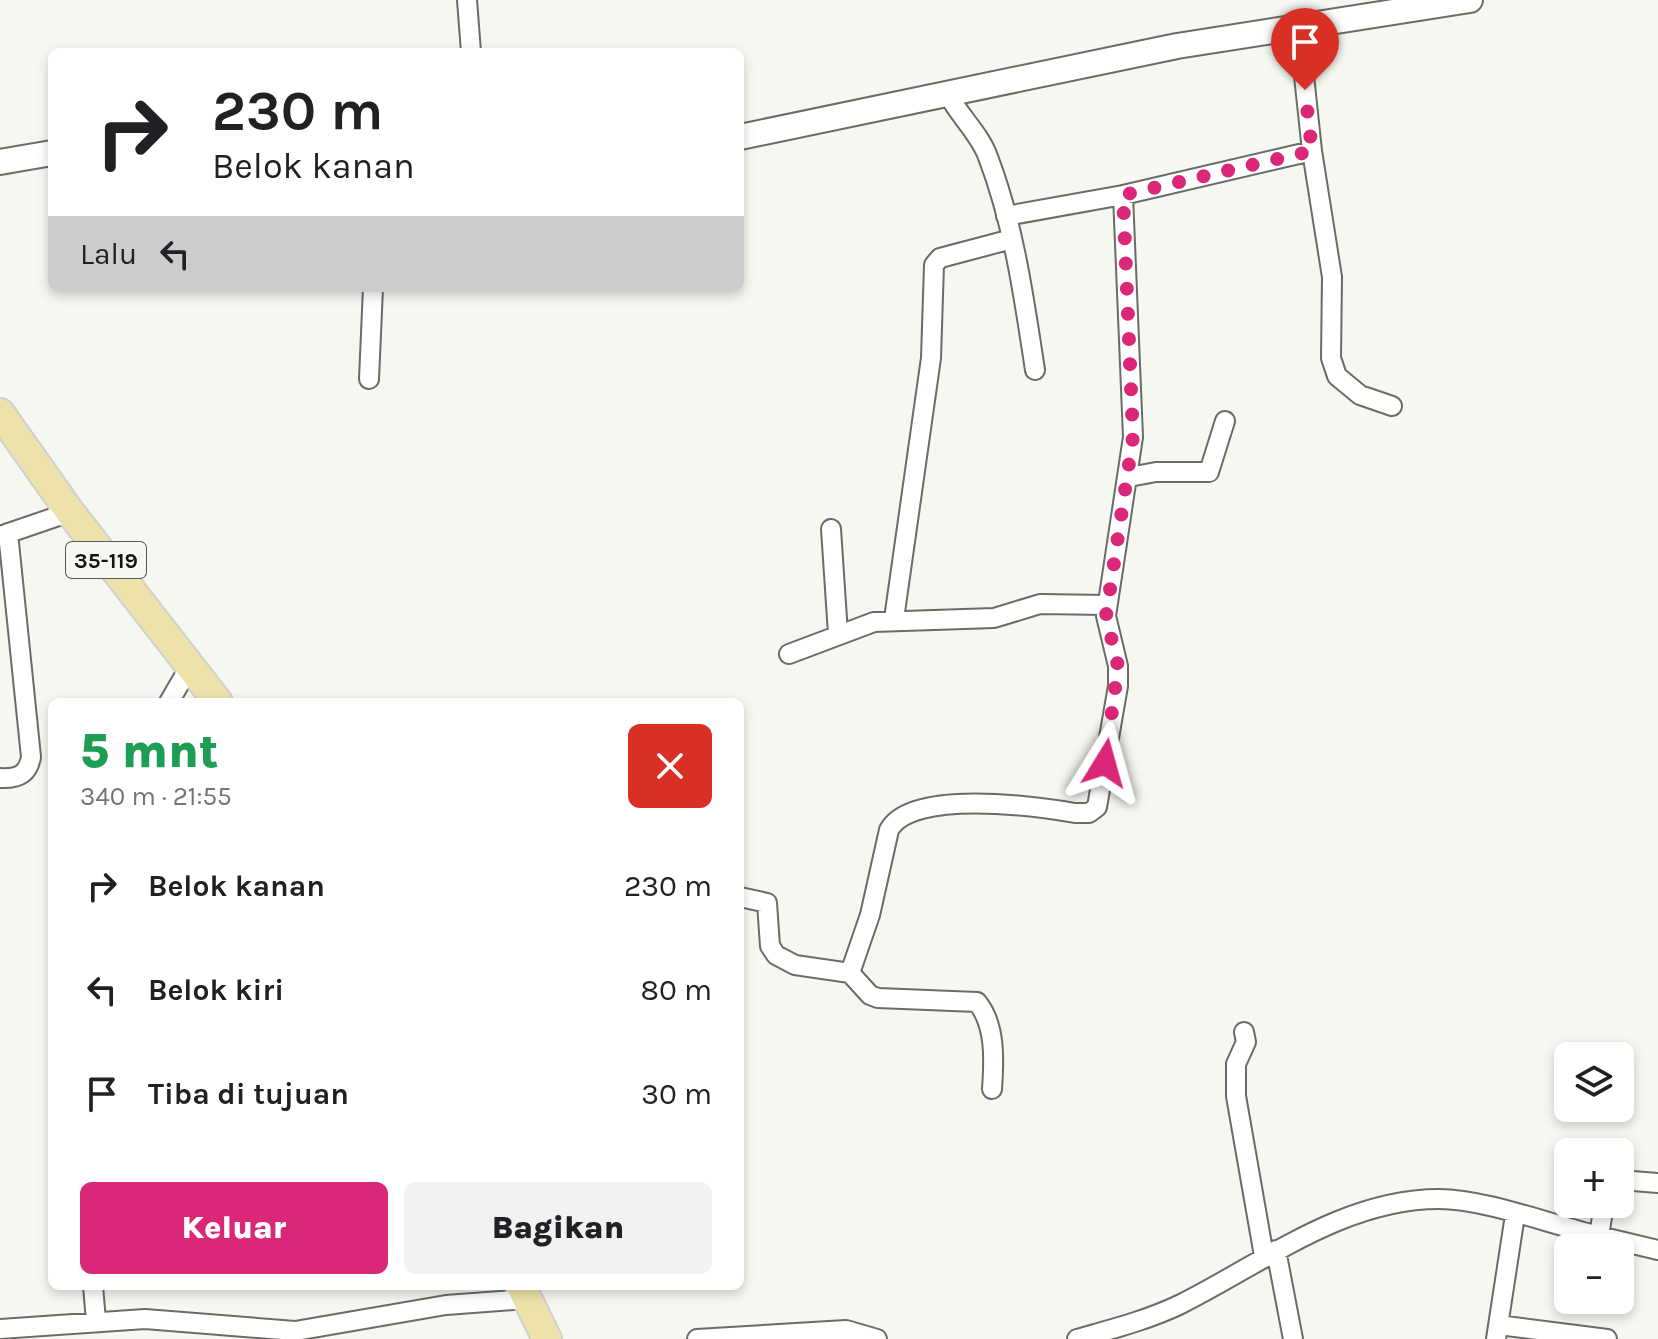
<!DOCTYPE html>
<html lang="id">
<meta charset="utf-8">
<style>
body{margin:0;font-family:Karla,sans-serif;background:#f2f2f2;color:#202124;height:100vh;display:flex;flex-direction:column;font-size:30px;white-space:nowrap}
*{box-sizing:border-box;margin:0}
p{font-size:26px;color:#757577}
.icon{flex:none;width:44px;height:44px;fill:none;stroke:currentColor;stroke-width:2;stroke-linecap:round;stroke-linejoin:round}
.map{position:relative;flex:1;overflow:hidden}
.panel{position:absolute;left:48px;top:698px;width:696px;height:592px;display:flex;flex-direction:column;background:#fff;border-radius:12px;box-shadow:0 4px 12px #0003}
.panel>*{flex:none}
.hud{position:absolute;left:48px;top:48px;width:696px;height:244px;border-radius:12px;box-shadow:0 4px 12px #0003;background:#fff;color:#202124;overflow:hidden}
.fabs{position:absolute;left:1554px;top:1042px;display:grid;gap:16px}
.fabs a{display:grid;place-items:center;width:80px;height:80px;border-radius:12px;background:#fff;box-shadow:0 4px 12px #0003;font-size:40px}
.pin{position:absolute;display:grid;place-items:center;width:68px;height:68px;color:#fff;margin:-82px -34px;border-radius:50% 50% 50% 0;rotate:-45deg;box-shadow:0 0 8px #0007}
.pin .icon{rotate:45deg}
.me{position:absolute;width:88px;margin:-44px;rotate:8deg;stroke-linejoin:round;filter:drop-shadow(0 0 6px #0008)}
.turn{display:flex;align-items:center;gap:28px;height:168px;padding:0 32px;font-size:36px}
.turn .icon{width:104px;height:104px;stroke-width:2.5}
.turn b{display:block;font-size:56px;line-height:68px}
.then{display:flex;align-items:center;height:76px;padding:0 32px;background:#0003;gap:16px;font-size:30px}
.round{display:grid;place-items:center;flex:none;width:84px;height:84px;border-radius:12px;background:#f2f2f2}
.headline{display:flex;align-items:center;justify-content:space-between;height:136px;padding:0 32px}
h1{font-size:48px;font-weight:800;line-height:60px;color:#1e9e55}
.cta{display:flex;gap:16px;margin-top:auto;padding:16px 32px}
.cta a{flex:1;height:92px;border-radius:12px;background:#db2777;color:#fff;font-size:32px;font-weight:800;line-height:92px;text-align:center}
.cta a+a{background:#f2f2f2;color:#202124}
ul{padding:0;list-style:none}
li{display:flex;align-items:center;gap:24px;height:104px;padding:0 32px}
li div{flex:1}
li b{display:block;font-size:30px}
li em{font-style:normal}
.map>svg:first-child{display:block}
</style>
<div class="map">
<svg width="1658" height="1339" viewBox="0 0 1658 1339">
<rect width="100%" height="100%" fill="#f5f7f1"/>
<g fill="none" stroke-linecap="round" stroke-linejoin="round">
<g stroke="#6a6c66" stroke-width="22">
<path id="street" d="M467,0L471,52
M1299,29L1312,151L1332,277L1331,358L1337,376L1360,395L1392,406
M948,94C959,116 980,134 988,157C1014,225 1024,298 1035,370
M1006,216L1123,195L1312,151
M369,379L373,288
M1129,477L1156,472H1209L1225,421
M831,529L838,634
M0,536L70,512
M894,619L931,358L934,265L940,258L1012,239
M789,654L874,622L994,618L1040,604L1107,605
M169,702L190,666
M0,778C17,779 28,775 31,757L8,533
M740,897L767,903L770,946L776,955L795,965L850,973L870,915L889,830C911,789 1034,806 1075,813H1089L1097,807L1118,686V666L1106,616L1133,437L1123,195
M850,973L870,995L878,998L977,1002C996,1025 994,1061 992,1089
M1244,1032L1246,1042L1236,1064V1096L1264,1256
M1620,1180L1658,1183
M1599,1236L1658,1250
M1276,1250L1293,1339
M93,1286L96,1321
M1499,1325L1607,1339
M0,1329L145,1319L295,1331L446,1305L526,1299
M697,1339L846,1330L877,1339
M1077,1339C1112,1329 1148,1320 1181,1304C1263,1263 1343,1199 1439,1199C1485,1199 1552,1225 1599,1236L1604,1204
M1496,1339L1515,1215"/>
</g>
<g stroke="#6a6c66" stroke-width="28">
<path id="secondary" d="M740,137L1177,46L1470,0
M0,162L52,153"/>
</g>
<g stroke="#d0d0d0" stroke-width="32">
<path id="primary" d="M0,413L70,512L218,702
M521,1286L547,1339"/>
</g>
<use href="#street" stroke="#fff" stroke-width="18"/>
<use href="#secondary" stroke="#fff" stroke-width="24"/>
<use href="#primary" stroke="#ede3aa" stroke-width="28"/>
</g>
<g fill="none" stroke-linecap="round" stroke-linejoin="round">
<path stroke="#db2777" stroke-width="14" stroke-dasharray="0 25.2" d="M1105,763L1118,666L1106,616L1133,437L1123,195L1312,151L1305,90"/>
</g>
<g text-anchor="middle" stroke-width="6" stroke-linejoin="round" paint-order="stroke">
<rect fill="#f5f7f1" stroke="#585855" stroke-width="2" x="66" y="542" width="80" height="36" rx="6"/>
<g font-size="22" font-weight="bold" fill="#141412">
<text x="106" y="568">35-119</text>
</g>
</g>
</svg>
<div class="fabs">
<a><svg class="icon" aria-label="layers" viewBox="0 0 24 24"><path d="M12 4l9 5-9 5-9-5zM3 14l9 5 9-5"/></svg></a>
<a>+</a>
<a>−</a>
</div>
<div class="pin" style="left:1305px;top:90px;background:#d93025"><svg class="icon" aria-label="arrive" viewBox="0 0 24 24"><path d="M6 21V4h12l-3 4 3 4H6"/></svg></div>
<svg class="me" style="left:1105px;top:763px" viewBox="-20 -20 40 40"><path d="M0-17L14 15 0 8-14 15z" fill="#db2777" stroke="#fff" stroke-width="4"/></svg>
<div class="hud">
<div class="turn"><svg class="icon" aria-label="right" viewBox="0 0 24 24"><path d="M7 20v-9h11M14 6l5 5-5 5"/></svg><div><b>230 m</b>Belok kanan</div></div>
<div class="then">Lalu<svg class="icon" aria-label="left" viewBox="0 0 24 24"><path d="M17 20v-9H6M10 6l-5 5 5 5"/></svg></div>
</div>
<section class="panel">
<div class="headline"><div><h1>5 mnt</h1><p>340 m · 21:55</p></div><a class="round" style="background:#d93025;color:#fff"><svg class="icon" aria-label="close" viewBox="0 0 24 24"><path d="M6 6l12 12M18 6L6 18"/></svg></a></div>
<ul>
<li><svg class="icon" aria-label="right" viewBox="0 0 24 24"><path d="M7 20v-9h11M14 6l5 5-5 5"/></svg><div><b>Belok kanan</b></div><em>230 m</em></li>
<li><svg class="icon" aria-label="left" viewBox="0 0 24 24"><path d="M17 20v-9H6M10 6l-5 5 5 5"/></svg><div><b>Belok kiri</b></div><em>80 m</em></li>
<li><svg class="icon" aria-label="arrive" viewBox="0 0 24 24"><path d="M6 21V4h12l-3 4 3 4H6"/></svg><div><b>Tiba di tujuan</b></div><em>30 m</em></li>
</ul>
<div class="cta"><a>Keluar</a><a>Bagikan</a></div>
</section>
</div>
